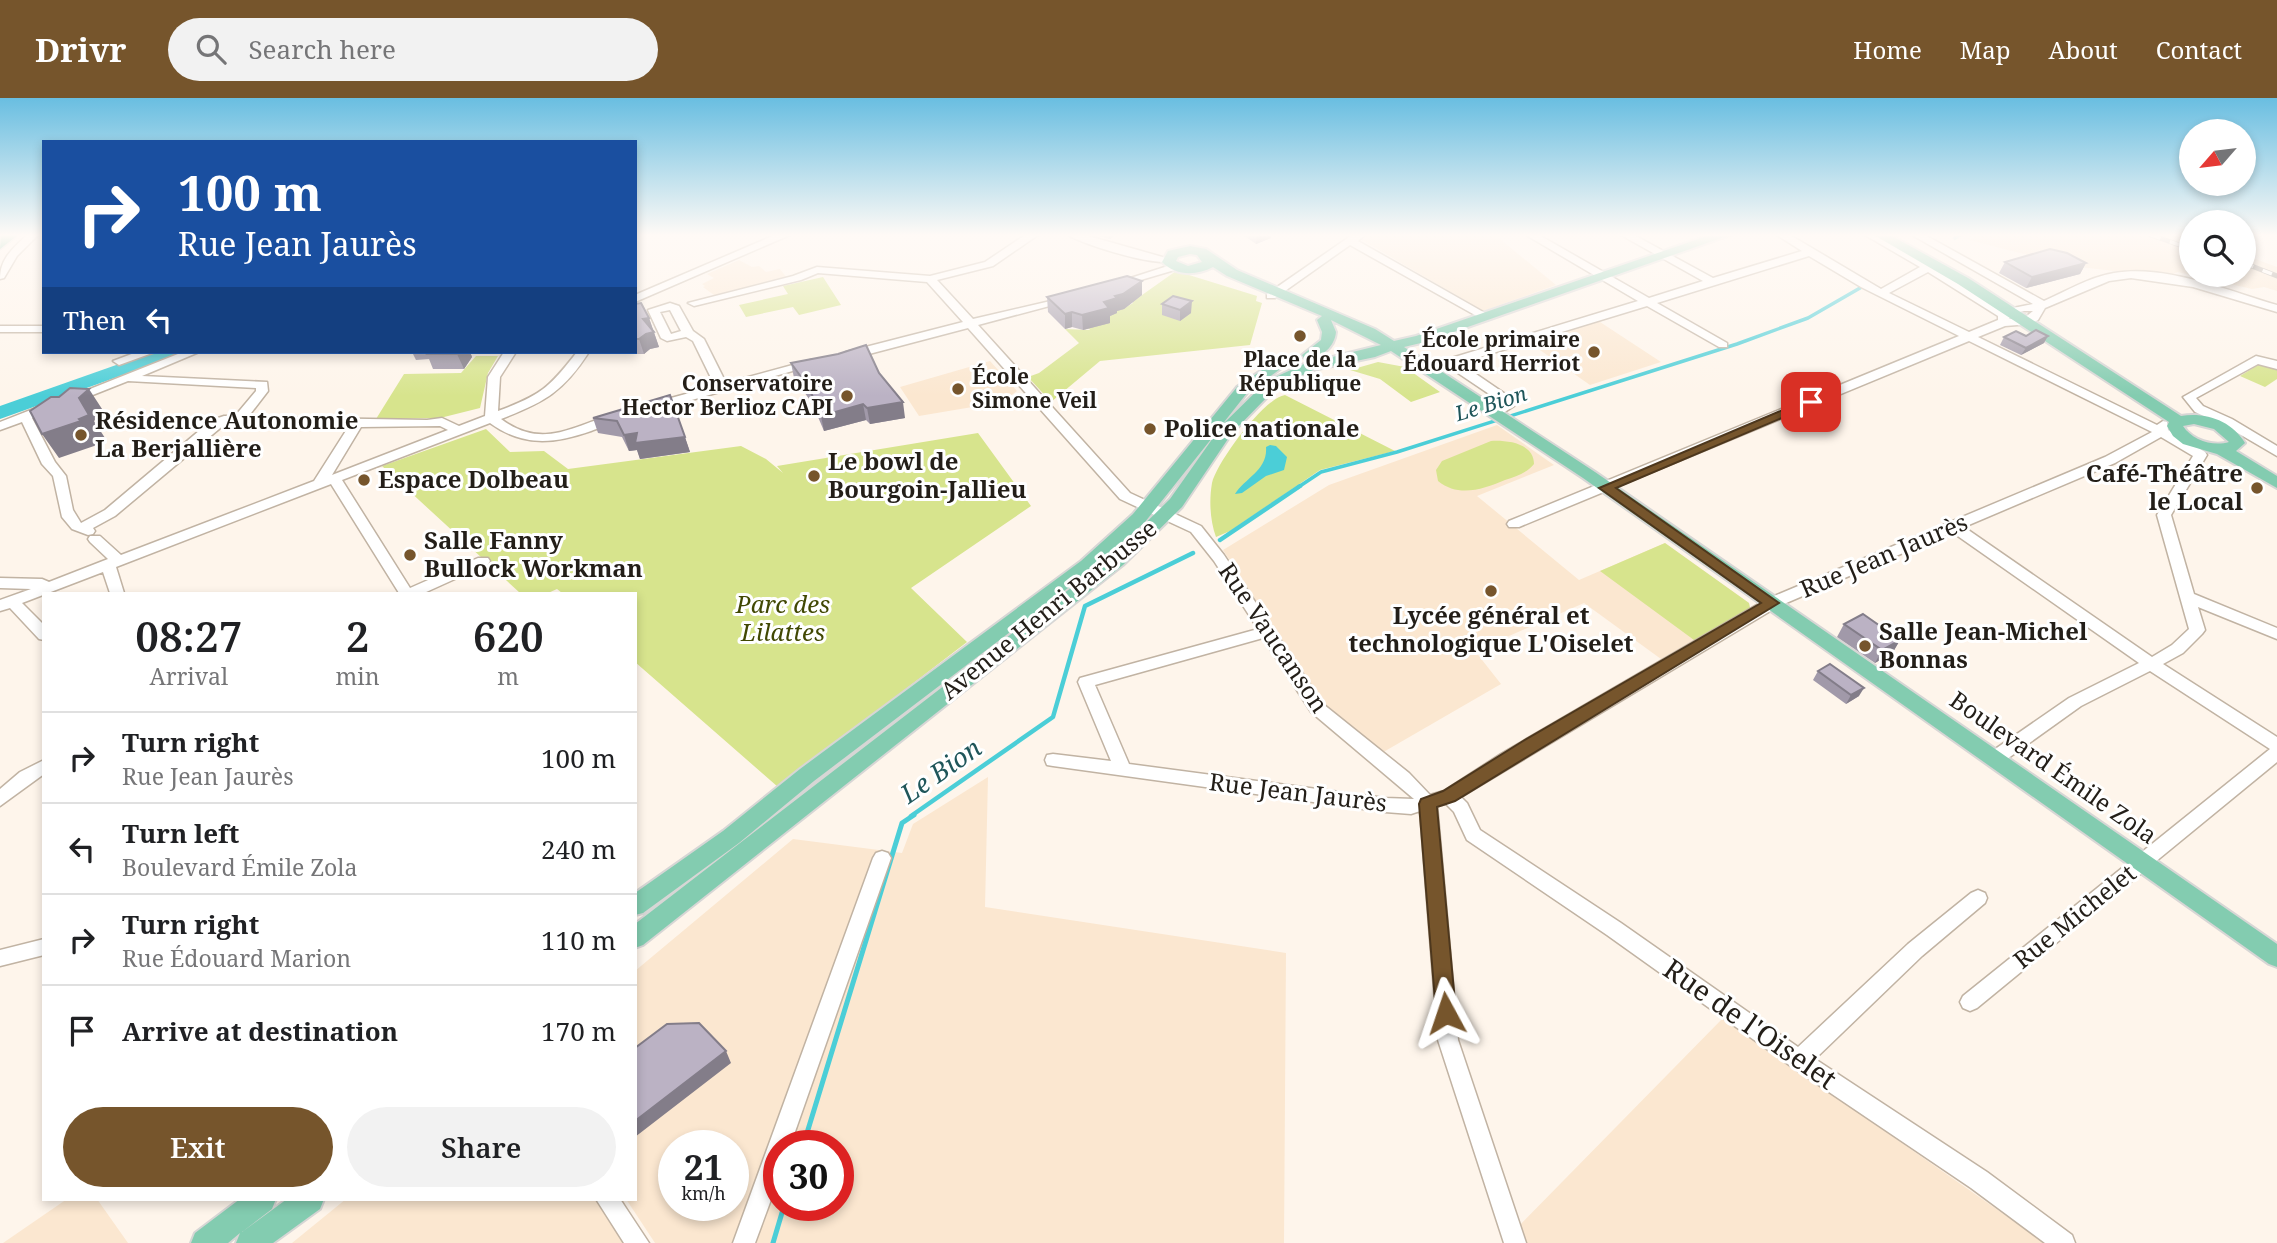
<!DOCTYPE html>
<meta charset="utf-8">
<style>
body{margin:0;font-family:"Noto Serif",serif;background:#f2f2f2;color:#202124;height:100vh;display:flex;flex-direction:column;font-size:26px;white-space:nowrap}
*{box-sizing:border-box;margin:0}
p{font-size:23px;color:#757577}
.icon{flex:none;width:38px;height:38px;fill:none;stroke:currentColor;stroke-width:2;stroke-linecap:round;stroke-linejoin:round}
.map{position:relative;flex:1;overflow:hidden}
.side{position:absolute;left:42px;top:494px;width:595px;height:609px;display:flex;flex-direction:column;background:#fff;border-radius:0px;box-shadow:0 4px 10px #0003}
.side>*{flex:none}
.guide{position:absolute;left:42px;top:42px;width:595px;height:214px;border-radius:0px;box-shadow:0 4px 10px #0003;background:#1a4fa0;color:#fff;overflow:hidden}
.needle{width:46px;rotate:242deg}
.fabs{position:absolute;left:2179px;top:21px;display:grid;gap:14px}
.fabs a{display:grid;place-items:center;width:77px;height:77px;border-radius:50%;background:#fff;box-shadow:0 4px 10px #0003;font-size:35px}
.speed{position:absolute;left:658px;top:1032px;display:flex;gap:14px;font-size:35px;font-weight:700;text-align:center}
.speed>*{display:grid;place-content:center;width:91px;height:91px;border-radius:50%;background:#fff;box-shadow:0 4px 10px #0003;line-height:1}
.speed small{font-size:18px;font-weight:400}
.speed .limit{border:10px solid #d22;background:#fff;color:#111}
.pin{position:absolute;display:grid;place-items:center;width:60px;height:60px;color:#fff;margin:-30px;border-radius:14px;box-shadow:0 4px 10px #0006}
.me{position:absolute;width:77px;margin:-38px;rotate:355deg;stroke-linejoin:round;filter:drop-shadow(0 0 5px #0008)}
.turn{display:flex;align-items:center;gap:24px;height:147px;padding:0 21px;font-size:32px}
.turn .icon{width:91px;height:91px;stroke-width:2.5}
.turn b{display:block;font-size:49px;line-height:60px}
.then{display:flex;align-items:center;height:66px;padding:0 21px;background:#0003;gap:14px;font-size:26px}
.eta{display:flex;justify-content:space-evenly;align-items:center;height:119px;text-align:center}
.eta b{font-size:42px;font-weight:600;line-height:49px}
.cta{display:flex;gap:14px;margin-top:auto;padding:14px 21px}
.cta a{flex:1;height:80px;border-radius:42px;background:#76552c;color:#fff;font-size:28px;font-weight:600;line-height:80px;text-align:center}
.cta a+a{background:#f2f2f2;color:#202124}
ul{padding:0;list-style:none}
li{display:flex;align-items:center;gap:21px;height:91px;padding:0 21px;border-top:2px solid #e0e0e0}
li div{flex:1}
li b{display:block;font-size:26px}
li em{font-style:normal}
header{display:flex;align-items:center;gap:42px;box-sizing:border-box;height:98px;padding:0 35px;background:#76552c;color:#fff}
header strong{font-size:33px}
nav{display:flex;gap:38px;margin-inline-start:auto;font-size:24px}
.search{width:490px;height:63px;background:#f2f2f2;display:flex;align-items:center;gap:18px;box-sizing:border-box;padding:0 24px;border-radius:38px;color:#757577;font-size:26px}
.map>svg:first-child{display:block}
</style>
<header>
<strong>Drivr</strong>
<div class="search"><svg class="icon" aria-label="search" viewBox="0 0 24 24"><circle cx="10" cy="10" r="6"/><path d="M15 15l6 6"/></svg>Search here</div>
<nav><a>Home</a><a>Map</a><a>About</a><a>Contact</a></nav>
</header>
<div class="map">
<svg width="2277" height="1145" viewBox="0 0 2277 1145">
<rect width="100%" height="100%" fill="#fef5eb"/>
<path fill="#fbe7d0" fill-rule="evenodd" d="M1369,137H1495L1556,187L1483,213L1362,142Z
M1978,137H2191V177H2244V157L2277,169V193L2264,189L2252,191L2178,174L2167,179L2071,168L1969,142Z
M739,162L752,169L759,168L766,174L780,171L787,180L714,197L703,189L705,188L702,186L714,180L707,176Z
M1597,222L1661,264L1590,287L1527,243Z
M990,263L1017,293L1002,304L919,318L900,289Z
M1497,327L1554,367L1477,398L1579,482L1665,445L1749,505L1750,510L1661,561L1584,505L1475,553L1501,586L1380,656L1333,615L1313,590L1223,452L1329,387Z
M988,679L985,809L1286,855L1284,1145H655L626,1101H635V873L793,741L902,755L913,726ZM674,1048H733V1108H674ZM779,1048H838V1108H779Z
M1723,920L2045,1145H1515L1511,1136Z
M67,1101H97L128,1145H3Z
M346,1101H623L639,1145H292Z"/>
<path fill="#d7e48d" d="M1176,173L1257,198L1256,203L1262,205L1250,247L1100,263L1051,304L1028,279L1039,275L1079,245L1065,231L1090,232L1084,224L1128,208L1133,205L1132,202H1135Z
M823,179L841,207L799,217L793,209L746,219L739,207L788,196L783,188Z
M476,258H498L488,275L480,310L440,320L376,321L404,276L461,275Z
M1378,264L1405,269L1440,294L1411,304L1380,281L1350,272Z
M2263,264L2277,269V281L2265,289L2240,278Z
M1285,297L1395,353L1320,372L1230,433L1216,439C1210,423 1209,402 1212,385C1217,364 1264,300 1285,297Z
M486,331L510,354L544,353L568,371L741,348L766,361L783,375L777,368L978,335L1031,408L911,490L967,544L778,689L635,564V495H562L557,491L548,495H520L382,368Z
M1491,343C1509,342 1534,346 1534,366C1527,375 1516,378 1505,382C1483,391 1459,400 1438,383L1436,372L1442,363Z
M1665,445L1749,505L1750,510L1694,542L1600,473Z"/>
<path fill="#4bced7" d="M1270,347L1276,348L1287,359L1284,372L1266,378L1242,395L1235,396C1245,380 1268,372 1266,349Z"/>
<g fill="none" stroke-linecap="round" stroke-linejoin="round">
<path stroke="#4bced7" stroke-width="3.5" d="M1955,140L1960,137
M1297,390L1321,374L1397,354L1737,246L1808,220L1860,190"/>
<path stroke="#4bced7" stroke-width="4.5" d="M1220,442L1300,388
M911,718L1053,619L1085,508L1193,455"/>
<path stroke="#4bced7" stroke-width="5" d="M803,1048L902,725L914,717
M773,1145L784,1108"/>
<path fill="#4bced7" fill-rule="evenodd" d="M153,254H179L176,258L0,321V308Z"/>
<g stroke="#c1b3a3" stroke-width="3">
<path id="minor" d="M27,137H38L17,158L4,180L0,181C0,161 12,151 27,137Z
M775,137H790L635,204V197Z
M1025,137H1038L993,168L937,182L973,221L1072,198V202L978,227L1130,395L1201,428L1224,457L1323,606L1409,675L1430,697L1444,693L1501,656L1767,501L2105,359L2152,334L1969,243L1519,429H1509L1507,426L1509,423L1959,238L1861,189L1809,158L1657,205L1727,245V249H1719L1647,208L1460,265L1514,302V308L1500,317L1496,316L1494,309L1501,304L1449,269L1435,271V265L1638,203L1526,137H1539L1649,200L1703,183L1621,137H1634L1713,180L1802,153L1777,137H1790L1881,191L1920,169L1865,137C1899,137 1972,192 2003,212L2033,206L1912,137H1925L2044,203C2067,193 2089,179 2114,175C2165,166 2229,193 2277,207V214L2193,189L2131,180L2109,183L2045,210L2038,222L2030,226L2005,228L1978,239L2157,327L2163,323L2167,324L2168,332L2205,354L2207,357L2171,417L2194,496L2277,530V541L2198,509L2205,532L2202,536L2183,555L2163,566L2277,639V664L1977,910L1970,913L1963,910L1960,904L1963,898L2270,651L2150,573L2081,608L2000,666H1988L1986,661L1988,656L2069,600L2139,565L1952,434L1777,509L1461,699L1467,705L1480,732L1621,825L1798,949L1908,846L1971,795L1978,792L1985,795L1987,800L1985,805L1922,858L1815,961L1987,1074L2072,1137L2075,1145H2045L1971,1090L1792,969L1607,837L1467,742L1454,714L1446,706L1437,708L1458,942L1526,1145H1504L1438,942L1420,713L1411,716L1385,714L1053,668L1047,667L1045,662L1047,657L1053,656L1111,663L1078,584L1080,580L1258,531L1214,463L1191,434L1120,401L968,230L850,261L846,260V254L963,224L927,184L818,175L801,182L694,208L688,205L793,178L817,169L930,178L985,164ZM1928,174L1998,218V222L1969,234L1889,195ZM2023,213H2033L2023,221H2009L2012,216ZM2161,339L2193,358L2157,417L2189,531L2172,547L2152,559L1964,429L2115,365ZM1263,540L1311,614L1414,701L1385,700L1129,666L1095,587Z
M1068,137H1085L1173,162C1161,171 1082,146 1068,137Z
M1352,137H1365L1358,143L1492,219L1482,221L1350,147L1275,200H1267V196Z
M1174,166L1178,167V171L1117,189L1112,186Z
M670,205L679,208L693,233L704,241L726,285L811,262L817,266L657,312H649V306L715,288L693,243L686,239L667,243L661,240L648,212ZM670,212L681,233L671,236L660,214Z
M0,228H44V234H0Z
M137,254H155L119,267L113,263Z
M183,254H199L142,278L267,284L268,293L248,319L427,322L442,320L459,328L485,318L488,279L504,254H516L500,279L498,313C541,297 549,290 577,254H589C563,294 545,304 501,321C543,352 572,328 615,316L621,320C613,327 601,329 591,333C554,346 523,349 490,325L342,382L410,490L478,460H488L490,463L488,466L424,495H399L331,386L116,469L124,495H110L103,474L22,505L44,527V542L39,541L10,510L0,513V502L31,491L0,490V480L42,481L49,484L108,461L90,444L88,441L90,438H100L121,457L314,383L349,328L225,326L115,418L93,430L95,433L93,436L88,437L72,431L62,419L53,378L42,366L22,324L0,332V324L46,306H54V312L32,320L55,364L66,378L73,412L81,425L105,412L212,322L224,318H235L256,293V290L128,283L75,304H67L65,301ZM440,328L448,332L332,377L361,329Z
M2256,258L2277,263V271L2258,266L2196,300L2203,308L2232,321L2277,348V358L2224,327L2195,314L2183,299Z
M44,662V676L0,708V691L20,674Z
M882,753L888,755L891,760L790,1048H779V1080L755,1145H733L873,760L876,755Z
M44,841V857L0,868V852Z
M596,1101H620L649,1145H624Z"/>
</g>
<g stroke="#d7d6d5" stroke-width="4">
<path id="major" d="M1710,137H1730L1425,244L1404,249L1595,374L2277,846V869L2269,866L1583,380L1391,253L1375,259L1313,272L1277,289L1232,335L1182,409L1123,467L643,847L635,850V826L1111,459L1170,401L1220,330L1145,424L1093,471L814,683L739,745L643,815L635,817V795L723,733L800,671L1081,463L1133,416L1237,289L1271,266H1281L1283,269L1247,295L1221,328L1267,283L1304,266L1381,247L1331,222L1336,234C1335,249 1319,263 1304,260L1302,257L1321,242L1322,234L1317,222L1322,218L1227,178L1213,169C1196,178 1176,178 1162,164L1168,153L1190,148L1206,151L1237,172L1375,231L1394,243L1416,238ZM1190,156L1197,157L1202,164L1188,168L1176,163L1178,159Z
M1874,137H1890L1968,180L2181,318C2206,314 2232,323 2245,345L2236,353L2277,378V390L2217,356L2183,346L2173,338L2167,328L2169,324L1958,186ZM2194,326L2214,331L2229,344C2213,349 2192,342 2183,328Z
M240,1101H276L272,1111L242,1134L287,1101H324L320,1111L273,1145H236L240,1135L228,1145H191L195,1135Z"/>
</g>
<g stroke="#d7d6d5" stroke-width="3">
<path id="highway" d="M18,137L0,151L1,137Z"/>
</g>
<use href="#minor" fill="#fff" fill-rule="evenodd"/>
<use href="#major" fill="#83ccb0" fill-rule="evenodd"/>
<use href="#highway" fill="#31aa7b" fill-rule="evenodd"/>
<g stroke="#958e86" stroke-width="5">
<path id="rail" d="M2151,137L2191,151
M2244,165L2277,178"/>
</g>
<use href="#rail" stroke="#fff" stroke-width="3.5" stroke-dasharray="10" stroke-linecap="butt"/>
</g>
<path fill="#a199a9" d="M1095,137H1116L1110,141Z
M1243,137H1271V140L1256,146Z
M2005,164L2086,165L2080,176L2026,190L1999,175Z
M1142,183V197L1124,211L1117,213V215L1110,218V225L1083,232L1072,229L1065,231L1048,214L1047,199Z
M635,206L649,220L659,249L650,251L644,256H627L626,254H635Z
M1162,206L1191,215L1180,223L1162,217Z
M2004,239L2044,245L2021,257L2000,247Z
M412,254H470L472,259L464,271H433L429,261L416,262Z
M791,265L879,275L905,320L870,326L866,322L824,333L812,305L794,280Z
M670,297L690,354L640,361L637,352L629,353L622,339L598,335L593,320Z
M1844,526L1900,542L1893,554L1875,565L1837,539Z
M1818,573L1859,598L1846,606L1813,582Z"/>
<path fill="#837d89" d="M1257,137H1271V140L1256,146Z
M2086,165L2080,176L2026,190L2032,179Z
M1142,183V197L1124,211L1117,213V215L1110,218V225L1083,232L1082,217Z
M1192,203L1191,215L1180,223V212Z
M1072,214V229L1065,231V216Z
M649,220L659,249L650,251L644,256L639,241L643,221Z
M2048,238L2044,245L2021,257L2026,250Z
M459,254H470L472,259L464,271L457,256Z
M89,291L104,314L94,323L105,340L95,344L97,347L59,360L42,336L79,321V300Z
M903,304L905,320L870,326L867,310Z
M863,306L866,322L824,333L821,318Z
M637,335L685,339L690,354L640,361L637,352L629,353L624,337Z
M1900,542L1893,554L1875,565L1882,552Z
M1864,590L1859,598L1846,606L1851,597Z
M726,953L731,965L635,1039V1023Z"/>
<path fill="#bbb2c4" stroke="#837d89" stroke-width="2" d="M2050,151L2067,155L2086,165L2032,179L2005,164Z
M1127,178L1142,183L1123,196L1115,198L1117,200L1104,204L1109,210L1082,217L1072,214L1065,216L1047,199Z
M1173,198L1192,203L1180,212L1162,206Z
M641,205L649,220L643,221L654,234L646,236L639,241H635V206Z
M2036,232L2048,238L2026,250L2004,239L2016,233L2026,238Z
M866,247L879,275L903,304L867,310L863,306L821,318L809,290L791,265L838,256Z
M428,254H459L457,256H427Z
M70,290L89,291L79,300L89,317L79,321L81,323L42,336L30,313L51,299H59Z
M670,297L685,339L635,345L637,335L624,337L617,323L593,320Z
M1863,516L1900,542L1882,552L1844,526Z
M1830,566L1864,590L1851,597L1818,573Z
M699,925L726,953L635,1023V950L667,926Z"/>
<linearGradient id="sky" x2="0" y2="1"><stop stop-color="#69bee1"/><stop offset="0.46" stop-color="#fffaf6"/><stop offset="1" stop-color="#fffaf6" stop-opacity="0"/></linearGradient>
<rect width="2277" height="298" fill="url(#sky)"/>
<path fill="#76552c" stroke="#4d371d" stroke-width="2" d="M1811,300L1817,304L1815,306L1616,390L1779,505L1455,703L1437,709L1456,915L1453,921L1446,924L1439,921L1436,915L1419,706L1421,701L1443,693L1523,643L1761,505L1599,390Z"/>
<g fill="#76552c" stroke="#fff" stroke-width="2.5">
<circle cx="1300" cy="238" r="7"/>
<circle cx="1594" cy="254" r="7"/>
<circle cx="958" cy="291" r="7"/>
<circle cx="847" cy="298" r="7"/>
<circle cx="1150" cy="331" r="7"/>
<circle cx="81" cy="337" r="7"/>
<circle cx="814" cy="378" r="7"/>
<circle cx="364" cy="382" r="7"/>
<circle cx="2257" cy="390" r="7"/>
<circle cx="410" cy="457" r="7"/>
<circle cx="1491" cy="493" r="7"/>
<circle cx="1865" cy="548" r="7"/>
</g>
<g text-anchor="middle" stroke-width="6" stroke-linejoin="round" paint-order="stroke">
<g font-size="21" font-weight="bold" fill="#231e18" stroke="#fff" text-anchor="end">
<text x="1580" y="249">École primaire<tspan x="1580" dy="24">Édouard Herriot</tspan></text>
<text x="1300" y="269" text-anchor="middle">Place de la<tspan x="1300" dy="24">République</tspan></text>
<text x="972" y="286" text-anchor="start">École<tspan x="972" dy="24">Simone Veil</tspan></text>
<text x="833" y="293">Conservatoire<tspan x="833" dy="24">Hector Berlioz CAPI</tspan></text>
</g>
<g font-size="21" font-style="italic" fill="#1f565a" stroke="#fff">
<text transform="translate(1491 306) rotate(-17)" y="7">Le Bion</text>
</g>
<g font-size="24" font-weight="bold" fill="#231e18" stroke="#fff" text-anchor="start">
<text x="95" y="331">Résidence Autonomie<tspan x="95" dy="28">La Berjallière</tspan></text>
<text x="1164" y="339">Police nationale</text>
<text x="828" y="372">Le bowl de<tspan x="828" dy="28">Bourgoin-Jallieu</tspan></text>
<text x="2243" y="384" text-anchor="end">Café-Théâtre<tspan x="2243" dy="28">le Local</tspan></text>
<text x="378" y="390">Espace Dolbeau</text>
<text x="424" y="451">Salle Fanny<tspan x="424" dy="28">Bullock Workman</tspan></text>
<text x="1491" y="526" text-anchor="middle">Lycée général et<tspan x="1491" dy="28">technologique L'Oiselet</tspan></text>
<text x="1879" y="542">Salle Jean-Michel<tspan x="1879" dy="28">Bonnas</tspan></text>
</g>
<g font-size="24" fill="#231e18" stroke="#fff">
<text transform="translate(1884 458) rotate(-23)" y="8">Rue Jean Jaurès</text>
<text transform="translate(1049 512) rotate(-39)" y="8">Avenue Henri Barbusse</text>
<text transform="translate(1273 540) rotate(56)" y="8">Rue Vaucanson</text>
<text transform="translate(2053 670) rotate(35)" y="8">Boulevard Émile Zola</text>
<text transform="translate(1298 695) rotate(7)" y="8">Rue Jean Jaurès</text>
<text transform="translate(2075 819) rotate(-39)" y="8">Rue Michelet</text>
</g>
<g font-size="24" font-style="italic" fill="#414803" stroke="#fff">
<text x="783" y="515">Parc des<tspan x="783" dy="28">Lilattes</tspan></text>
</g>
<g font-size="26" font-style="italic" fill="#1f565a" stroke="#fff">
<text transform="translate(941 673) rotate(-35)" y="9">Le Bion</text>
</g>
<g font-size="28" fill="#231e18" stroke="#fff">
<text transform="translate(1750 926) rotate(35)" y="10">Rue de l'Oiselet</text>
</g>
</g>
</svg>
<div class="fabs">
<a><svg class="needle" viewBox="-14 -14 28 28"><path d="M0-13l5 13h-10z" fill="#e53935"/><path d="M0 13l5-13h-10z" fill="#757577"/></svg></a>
<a><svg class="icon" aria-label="search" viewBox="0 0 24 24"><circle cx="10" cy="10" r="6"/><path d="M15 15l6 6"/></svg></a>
</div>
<div class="speed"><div>21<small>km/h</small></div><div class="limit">30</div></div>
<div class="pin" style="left:1811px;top:304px;background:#d93025"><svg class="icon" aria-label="arrive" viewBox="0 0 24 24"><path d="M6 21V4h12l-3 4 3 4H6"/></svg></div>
<svg class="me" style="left:1446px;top:915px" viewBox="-20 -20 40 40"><path d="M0-17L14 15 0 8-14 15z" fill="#76552c" stroke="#fff" stroke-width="4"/></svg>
<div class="guide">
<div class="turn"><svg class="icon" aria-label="right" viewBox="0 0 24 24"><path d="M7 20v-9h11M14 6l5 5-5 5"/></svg><div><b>100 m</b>Rue Jean Jaurès</div></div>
<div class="then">Then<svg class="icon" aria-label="left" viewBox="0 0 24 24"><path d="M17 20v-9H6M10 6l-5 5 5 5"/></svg></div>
</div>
<section class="side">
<div class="eta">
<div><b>08:27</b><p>Arrival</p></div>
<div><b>2</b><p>min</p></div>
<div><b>620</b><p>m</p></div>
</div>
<ul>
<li><svg class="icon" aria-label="right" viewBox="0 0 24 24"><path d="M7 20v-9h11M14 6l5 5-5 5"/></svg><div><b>Turn right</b><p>Rue Jean Jaurès</p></div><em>100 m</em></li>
<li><svg class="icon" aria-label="left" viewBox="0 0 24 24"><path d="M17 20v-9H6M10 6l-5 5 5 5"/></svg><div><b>Turn left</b><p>Boulevard Émile Zola</p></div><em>240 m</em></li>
<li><svg class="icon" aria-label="right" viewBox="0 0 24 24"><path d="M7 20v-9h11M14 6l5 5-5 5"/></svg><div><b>Turn right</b><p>Rue Édouard Marion</p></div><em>110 m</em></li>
<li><svg class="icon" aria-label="arrive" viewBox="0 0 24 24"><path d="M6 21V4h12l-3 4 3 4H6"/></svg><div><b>Arrive at destination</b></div><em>170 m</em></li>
</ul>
<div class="cta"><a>Exit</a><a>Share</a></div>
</section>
</div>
